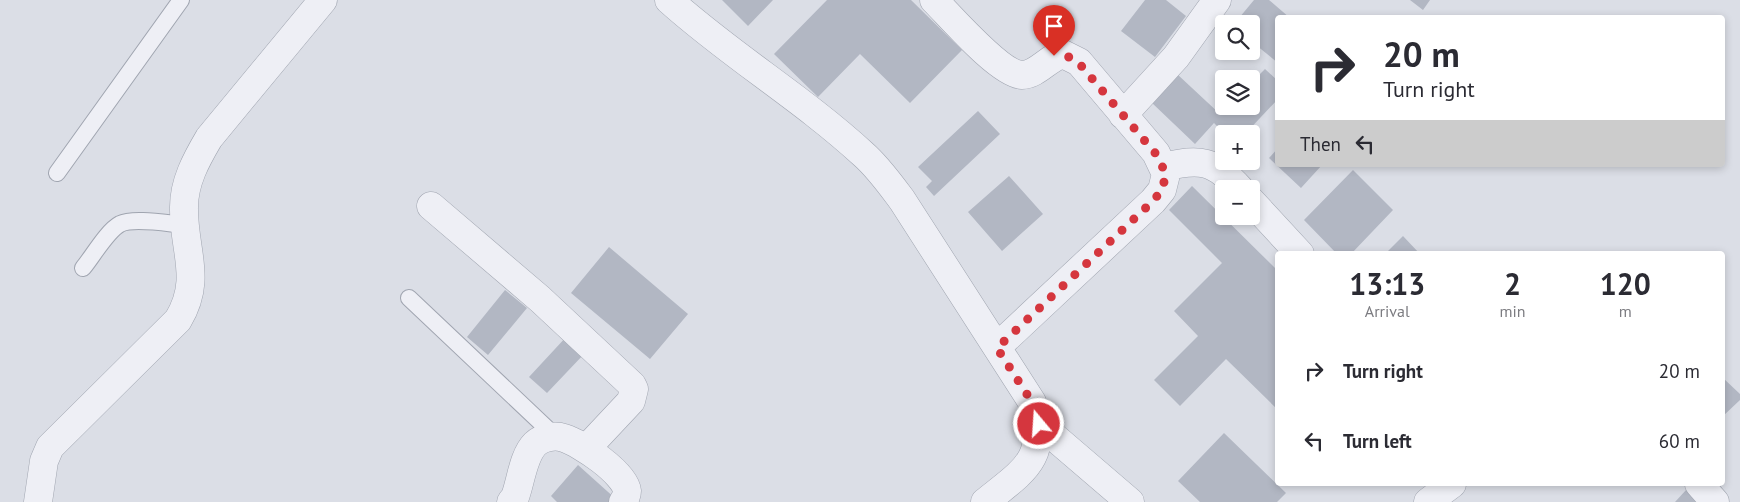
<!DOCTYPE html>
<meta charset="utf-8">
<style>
body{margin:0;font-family:"PT Sans",sans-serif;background:#f7f7f7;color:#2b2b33;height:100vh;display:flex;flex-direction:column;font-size:19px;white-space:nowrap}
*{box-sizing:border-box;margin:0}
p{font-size:16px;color:#7c7c81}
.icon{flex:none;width:28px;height:28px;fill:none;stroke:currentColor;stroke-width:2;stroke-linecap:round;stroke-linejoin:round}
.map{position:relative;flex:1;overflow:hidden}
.details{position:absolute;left:1275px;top:251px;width:450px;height:235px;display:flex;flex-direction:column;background:#fff;border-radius:5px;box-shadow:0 2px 8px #0003}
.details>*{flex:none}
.top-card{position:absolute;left:1275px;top:15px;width:450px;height:152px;border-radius:5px;box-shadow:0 2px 8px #0003;background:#fff;color:#2b2b33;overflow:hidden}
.fabs{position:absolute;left:1215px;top:15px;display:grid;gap:10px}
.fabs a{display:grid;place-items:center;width:45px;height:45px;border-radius:5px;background:#fff;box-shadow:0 2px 8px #0003;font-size:25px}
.pin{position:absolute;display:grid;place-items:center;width:42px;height:42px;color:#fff;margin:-51px -21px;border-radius:50% 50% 50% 0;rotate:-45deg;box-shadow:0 0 5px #0007}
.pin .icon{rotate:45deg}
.me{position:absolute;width:55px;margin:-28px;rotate:342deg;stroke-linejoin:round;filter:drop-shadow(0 0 4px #0008)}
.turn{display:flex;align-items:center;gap:18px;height:105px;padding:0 25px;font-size:22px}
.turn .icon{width:65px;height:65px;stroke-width:2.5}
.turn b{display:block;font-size:35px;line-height:42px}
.then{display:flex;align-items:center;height:48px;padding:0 25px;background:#0003;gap:10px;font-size:19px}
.eta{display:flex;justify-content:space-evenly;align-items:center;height:85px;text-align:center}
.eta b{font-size:30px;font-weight:700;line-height:35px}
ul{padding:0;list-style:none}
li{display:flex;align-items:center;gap:15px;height:70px;padding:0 25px}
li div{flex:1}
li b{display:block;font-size:19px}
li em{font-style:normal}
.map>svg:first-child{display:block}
</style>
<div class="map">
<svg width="1740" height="502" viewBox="0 0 1740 502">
<rect width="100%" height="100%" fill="#dbdee6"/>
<path fill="#b2b7c3" d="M722,0H773L748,26Z
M827,0H911L962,50L910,103L860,54L818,97L774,54Z
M1145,0H1166L1186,16L1155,57L1121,31Z
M1254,0H1269L1290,18H1278V63L1251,41V24H1234Z
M1410,0H1430L1423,10Z
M1265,69L1278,81V99L1245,134H1225L1214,123L1195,144L1151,102L1177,74L1221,115L1229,106H1251V83Z
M978,111L1000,134L934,196L926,187L932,181L918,167Z
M1278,148V165H1322L1301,188L1269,158Z
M1353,170L1393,210L1351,254H1337L1304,220Z
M1009,176L1043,214L1002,251L968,212Z
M1192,186L1278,271V410L1226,359L1180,406L1154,380L1198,336L1174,311L1222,263L1169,210Z
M1403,236L1420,254H1385Z
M609,247L688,314L650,359L571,293Z
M505,290L527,308L488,355L467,337Z
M567,336L585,353L547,393L529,377Z
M1722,377L1740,394V400L1722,417Z
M1224,433L1286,493L1277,502H1200L1178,481Z
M578,465L617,500L615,502H557L551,496Z
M1686,490L1698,502H1675Z"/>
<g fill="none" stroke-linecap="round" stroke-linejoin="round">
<g stroke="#a0a5b0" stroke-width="18">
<path id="lane" d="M57,173L181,0
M83,268C93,256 107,231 120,224C134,217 170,224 186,225
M409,298L555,436"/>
</g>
<g stroke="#a0a5b0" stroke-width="29">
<path id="street" d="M669,0C730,55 802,98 863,154C878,167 890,184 902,200L1032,402C1049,458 1025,470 985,502
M934,0C951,17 1000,74 1022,75C1037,75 1049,57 1063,54L1079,62L1156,153L1166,174L1162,190L1153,201L997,347
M1123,115L1176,57L1217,0
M1164,167C1200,158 1214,160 1240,189
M1251,201L1300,254
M431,206L540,299L632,385L634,389L631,401L586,449
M1039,424L1130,502
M1699,484L1715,502
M38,502L44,461L50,447L178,320C203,279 183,250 184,207C184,182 196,160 209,138L323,0
M511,502L515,497C521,481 523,456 535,444C542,437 555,435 564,438C580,443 625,473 627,491C627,495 625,499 623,502
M1428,502L1452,484"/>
</g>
<use href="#lane" stroke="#eeeff5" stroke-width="16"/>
<use href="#street" stroke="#eeeff5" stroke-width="28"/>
</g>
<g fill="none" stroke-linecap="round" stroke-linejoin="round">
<path stroke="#d5363e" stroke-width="9" stroke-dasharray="0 16.2" d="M1039,424L1032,402L997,348L1153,201L1162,190L1166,174L1156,154L1078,62L1063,54L1054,56"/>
</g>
</svg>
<div class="fabs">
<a><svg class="icon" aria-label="search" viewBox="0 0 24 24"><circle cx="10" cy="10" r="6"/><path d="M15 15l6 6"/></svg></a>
<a><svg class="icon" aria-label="layers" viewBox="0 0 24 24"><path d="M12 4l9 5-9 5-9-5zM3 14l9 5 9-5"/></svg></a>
<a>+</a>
<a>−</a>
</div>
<div class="pin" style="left:1054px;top:56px;background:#d93025"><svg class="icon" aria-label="arrive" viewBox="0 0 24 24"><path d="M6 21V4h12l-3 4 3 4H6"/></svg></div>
<svg class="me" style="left:1039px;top:424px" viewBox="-20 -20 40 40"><circle r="17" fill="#d5363e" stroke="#fff" stroke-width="3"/><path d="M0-11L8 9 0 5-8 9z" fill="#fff"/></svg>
<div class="top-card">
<div class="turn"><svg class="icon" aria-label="right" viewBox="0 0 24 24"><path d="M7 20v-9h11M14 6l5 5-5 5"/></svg><div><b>20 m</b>Turn right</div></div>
<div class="then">Then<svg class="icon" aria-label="left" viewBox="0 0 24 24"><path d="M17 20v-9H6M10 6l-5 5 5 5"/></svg></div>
</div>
<section class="details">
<div class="eta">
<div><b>13:13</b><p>Arrival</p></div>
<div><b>2</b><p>min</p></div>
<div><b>120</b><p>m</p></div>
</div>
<ul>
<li><svg class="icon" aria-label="right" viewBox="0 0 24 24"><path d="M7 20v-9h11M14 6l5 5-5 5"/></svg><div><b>Turn right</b></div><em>20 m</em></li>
<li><svg class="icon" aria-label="left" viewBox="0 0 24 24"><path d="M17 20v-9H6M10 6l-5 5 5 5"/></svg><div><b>Turn left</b></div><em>60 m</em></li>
</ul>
</section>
</div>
